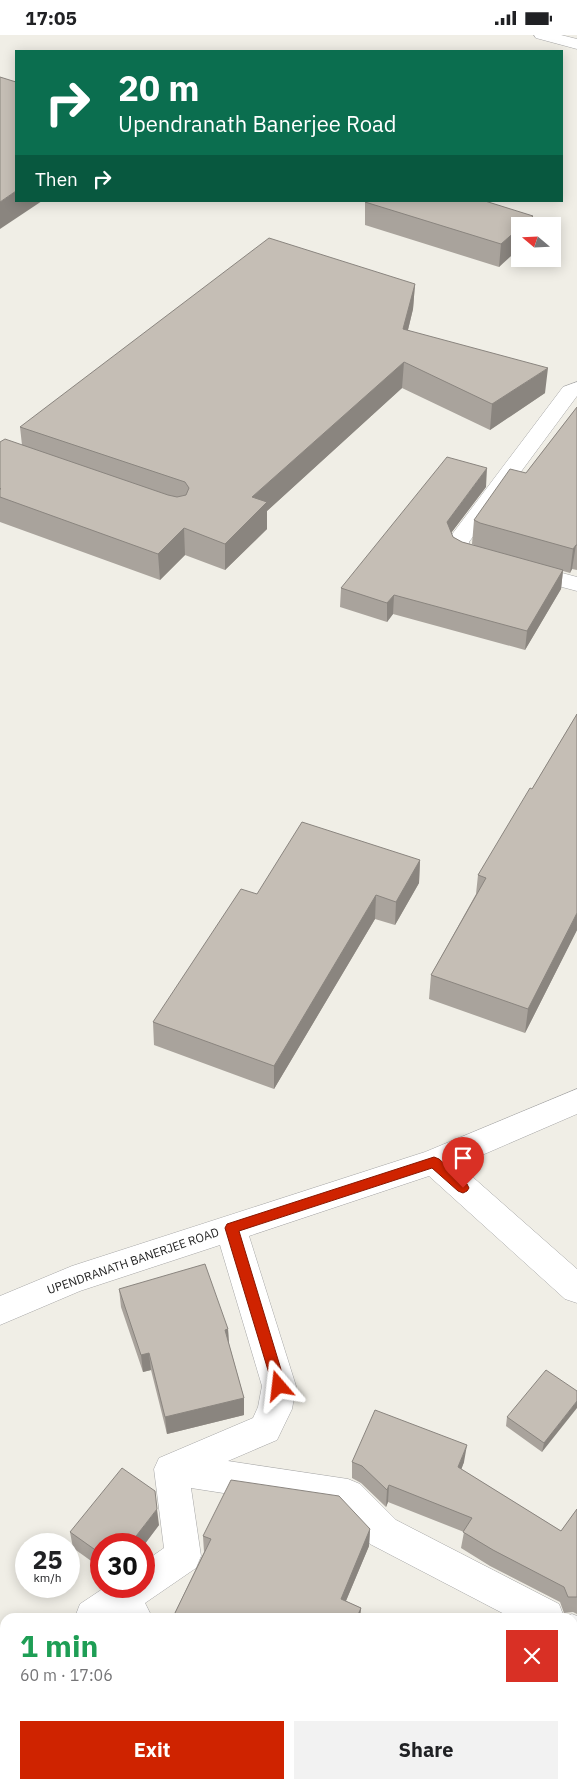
<!DOCTYPE html>
<meta charset="utf-8">
<style>
body{margin:0;font-family:"IBM Plex Sans",sans-serif;background:#f2f2f2;color:#202124;height:100vh;display:flex;flex-direction:column;font-size:19px;white-space:nowrap}
*{box-sizing:border-box;margin:0}
p{font-size:16px;color:#757577}
.icon{flex:none;width:28px;height:28px;fill:none;stroke:currentColor;stroke-width:2;stroke-linecap:round;stroke-linejoin:round}
.map{position:relative;flex:1;overflow:hidden}
.sheet{position:absolute;left:0px;top:1578px;width:578px;height:176px;display:flex;flex-direction:column;background:#fff;border-radius:15px 15px 0 0;box-shadow:0 2px 12px #0003}
.sheet>*{flex:none}
.guide{position:absolute;left:15px;top:15px;width:548px;height:152px;border-radius:0px;box-shadow:0 2px 12px #0003;background:#0b6e4f;color:#fff;overflow:hidden}
.needle{width:32px;rotate:289deg}
.controls{position:absolute;left:511px;top:182px;display:grid;gap:10px}
.controls a{display:grid;place-items:center;width:50px;height:50px;border-radius:0px;background:#fff;box-shadow:0 2px 12px #0003;font-size:25px}
.speed{position:absolute;left:15px;top:1498px;display:flex;gap:10px;font-size:25px;font-weight:700;text-align:center}
.speed>*{display:grid;place-content:center;width:65px;height:65px;border-radius:50%;background:#fff;box-shadow:0 2px 12px #0003;line-height:1}
.speed small{font-size:12px;font-weight:400}
.speed .limit{border:8px solid #d22;background:#fff;color:#111}
.pin{position:absolute;display:grid;place-items:center;width:42px;height:42px;color:#fff;margin:-51px -21px;border-radius:50% 50% 50% 0;rotate:-45deg;box-shadow:0 0 5px #0007}
.pin .icon{rotate:45deg}
.me{position:absolute;width:55px;margin:-28px;rotate:343deg;stroke-linejoin:round;filter:drop-shadow(0 0 4px #0008)}
.turn{display:flex;align-items:center;gap:18px;height:105px;padding:0 20px;font-size:22px}
.turn .icon{width:65px;height:65px;stroke-width:2.5}
.turn b{display:block;font-size:35px;line-height:42px}
.then{display:flex;align-items:center;height:48px;padding:0 20px;background:#0003;gap:10px;font-size:19px}
.round{display:grid;place-items:center;flex:none;width:52px;height:52px;border-radius:0px;background:#f2f2f2}
.headline{display:flex;align-items:center;justify-content:space-between;height:85px;padding:0 20px}
h1{font-size:30px;font-weight:700;line-height:38px;color:#1e9e55}
.cta{display:flex;gap:10px;margin-top:auto;padding:10px 20px}
.cta a{flex:1;height:58px;border-radius:0px;background:#cf2300;color:#fff;font-size:20px;font-weight:700;line-height:58px;text-align:center}
.cta a+a{background:#f2f2f2;color:#202124}
.status{display:flex;justify-content:space-between;align-items:center;height:35px;padding:0 25px;background:#fff;direction:ltr}
.status svg{height:14px;fill:currentColor}
.map>svg:first-child{display:block}
</style>
<div class="status"><b>17:05</b><svg viewBox="0 0 49 12"><path d="M0 12V9h3v3zM5 12V6h3v6zM10 12V3h3v9zM15 12V0h3v12zM26 1h20v11H26zM47 4h2v5h-2z"/></svg></div>
<div class="map">
<svg width="577" height="1753" viewBox="0 0 577 1753">
<rect width="100%" height="100%" fill="#f0eee6"/>
<g fill="none" stroke-linecap="round" stroke-linejoin="round">
<g stroke="#a6a6a6" stroke-width="1">
<path id="minor" d="M534,0H561L577,4V14L536,3Z
M577,347V361L469,507L470,510L494,519L497,524L494,529L486,531L452,519L447,507L450,502L563,352Z
M525,528L577,542V556L517,540L514,535L517,530Z
M577,1054V1079L459,1130L577,1234V1268L565,1264L429,1141L249,1201L296,1351L292,1374L277,1405L228,1426L348,1444L360,1449L396,1485L559,1569L564,1582L572,1579L577,1581V1617L572,1616V1582H510L370,1509L339,1476L191,1453L201,1521L196,1533L145,1568L152,1582H75L80,1569L107,1551H144V1527L164,1513L154,1434L159,1423L253,1383L258,1372L262,1351L220,1210L80,1256L0,1290V1261L72,1231L425,1117Z
M5,1623V1662L0,1664V1625Z
M0,1723L5,1726V1749H25L27,1753H0Z
M477,1749H525L527,1753H479Z"/>
</g>
<use href="#minor" fill="#fff" fill-rule="evenodd"/>
</g>
<path fill="#a9a39c" d="M365,167L532,191L499,232L365,190Z
M415,249L413,274L408,295L545,358L490,395L402,353L267,476V494L225,535L185,520L160,545L0,487V407L22,410L20,392Z
M577,372V535L572,534L570,538L563,536L561,554L525,615L393,579L387,587L340,572L341,553L486,452L451,498L453,502L462,507L474,510L472,509L474,485L526,438Z
M577,679V895L525,998L429,964L431,940L476,859L478,840L532,754Z
M420,825L419,848L395,890L375,884L274,1054L154,1010L153,987Z
M119,1254L228,1294L229,1309L244,1363V1380L167,1399L151,1335L143,1337L121,1272Z
M577,1356L542,1417L506,1391L507,1382Z
M352,1427H464L461,1434L561,1496L577,1474V1579L573,1577L564,1578L560,1567L490,1531L461,1513L464,1497L388,1467L386,1472L361,1448L352,1443Z
M159,1490L144,1510V1509H101V1533L73,1513L70,1497Z
M370,1494L369,1511L346,1566L361,1573L360,1582H173L204,1517L203,1501Z"/>
<path fill="#8a857f" d="M16,156V166H42L0,194V167Z
M533,181L532,191H521Z
M520,192V213L499,232L501,209Z
M415,249L413,274L402,319L403,294Z
M404,327L402,353L267,476V494L225,535V509L252,462Z
M548,333L545,358L490,395L492,369Z
M487,433L486,452L445,506L447,487Z
M184,493L185,520L160,545L158,519Z
M576,510L572,534L570,538L573,514Z
M563,535L561,554L525,615L527,596Z
M394,560L393,579L387,587V568Z
M420,825L419,848L395,890L396,867Z
M376,860L375,884L274,1054V1031Z
M577,878V895L525,998L528,974Z
M228,1294L229,1311L225,1295Z
M149,1318L151,1335L143,1337L141,1320Z
M244,1363V1380L167,1399L165,1382Z
M577,1366V1373L542,1417L544,1408Z
M467,1410L464,1427L456,1449L458,1432Z
M389,1450L388,1467L386,1472L387,1455Z
M157,1474L159,1490L144,1510V1509H130Z
M370,1494L369,1511L340,1580L341,1564Z
M361,1573L360,1582H357Z"/>
<path fill="#c5beb5" stroke="#8a857f" d="M0,42L16,47V156L0,167Z
M367,166H485L533,181L501,209L365,167Z
M269,203L415,249L403,294L548,333L492,369L404,327L252,462L267,467L225,509L184,493L158,519L0,462V454H1L0,453V407L5,404L168,460L177,462L186,460L189,453L185,447L20,392Z
M577,372V510H576L573,514L480,488L474,485L510,434L526,438Z
M447,422L487,433L447,487L453,502L462,507L563,535L527,596L394,560L387,568L341,553Z
M577,679V878L528,974L431,940L486,843L478,840L530,753L532,754Z
M302,787L420,825L396,867L376,860L274,1031L153,987L241,854L257,859Z
M205,1229L228,1294L225,1295L244,1363L165,1382L149,1318L141,1320L119,1254Z
M546,1335L577,1356V1366L544,1408L507,1382Z
M375,1375L467,1410L458,1432L561,1496L577,1474V1562H568L564,1552L493,1515L463,1497L472,1483L389,1450L387,1455L362,1431L352,1427Z
M122,1433L155,1456L157,1474L130,1509H101V1519L70,1497Z
M231,1445L339,1461L370,1494L341,1564L361,1573L357,1582H173L211,1504L203,1501Z"/>
<path fill="#cf2300" stroke="#871700" d="M434,1122L439,1124L467,1149L469,1153L467,1156L463,1158L458,1156L432,1133L239,1196L286,1351L284,1355L279,1357L274,1355L225,1193L227,1189Z"/>
<g text-anchor="middle" stroke-width="4" stroke-linejoin="round" paint-order="stroke">
<g font-size="12" fill="#1f1f1f" stroke="#fff">
<text transform="translate(133 1226) rotate(-19)" y="4">UPENDRANATH BANERJEE ROAD</text>
</g>
</g>
</svg>
<div class="controls">
<a><svg class="needle" viewBox="-14 -14 28 28"><path d="M0-13l5 13h-10z" fill="#e53935"/><path d="M0 13l5-13h-10z" fill="#757577"/></svg></a>
</div>
<div class="speed"><div>25<small>km/h</small></div><div class="limit">30</div></div>
<div class="pin" style="left:463px;top:1153px;background:#d93025"><svg class="icon" aria-label="arrive" viewBox="0 0 24 24"><path d="M6 21V4h12l-3 4 3 4H6"/></svg></div>
<svg class="me" style="left:279px;top:1351px" viewBox="-20 -20 40 40"><path d="M0-17L14 15 0 8-14 15z" fill="#cf2300" stroke="#fff" stroke-width="4"/></svg>
<div class="guide">
<div class="turn"><svg class="icon" aria-label="right" viewBox="0 0 24 24"><path d="M7 20v-9h11M14 6l5 5-5 5"/></svg><div><b>20 m</b>Upendranath Banerjee Road</div></div>
<div class="then">Then<svg class="icon" aria-label="right" viewBox="0 0 24 24"><path d="M7 20v-9h11M14 6l5 5-5 5"/></svg></div>
</div>
<section class="sheet">
<div class="headline"><div><h1>1 min</h1><p>60 m · 17:06</p></div><a class="round" style="background:#d93025;color:#fff"><svg class="icon" aria-label="close" viewBox="0 0 24 24"><path d="M6 6l12 12M18 6L6 18"/></svg></a></div>
<div class="cta"><a>Exit</a><a>Share</a></div>
</section>
</div>
